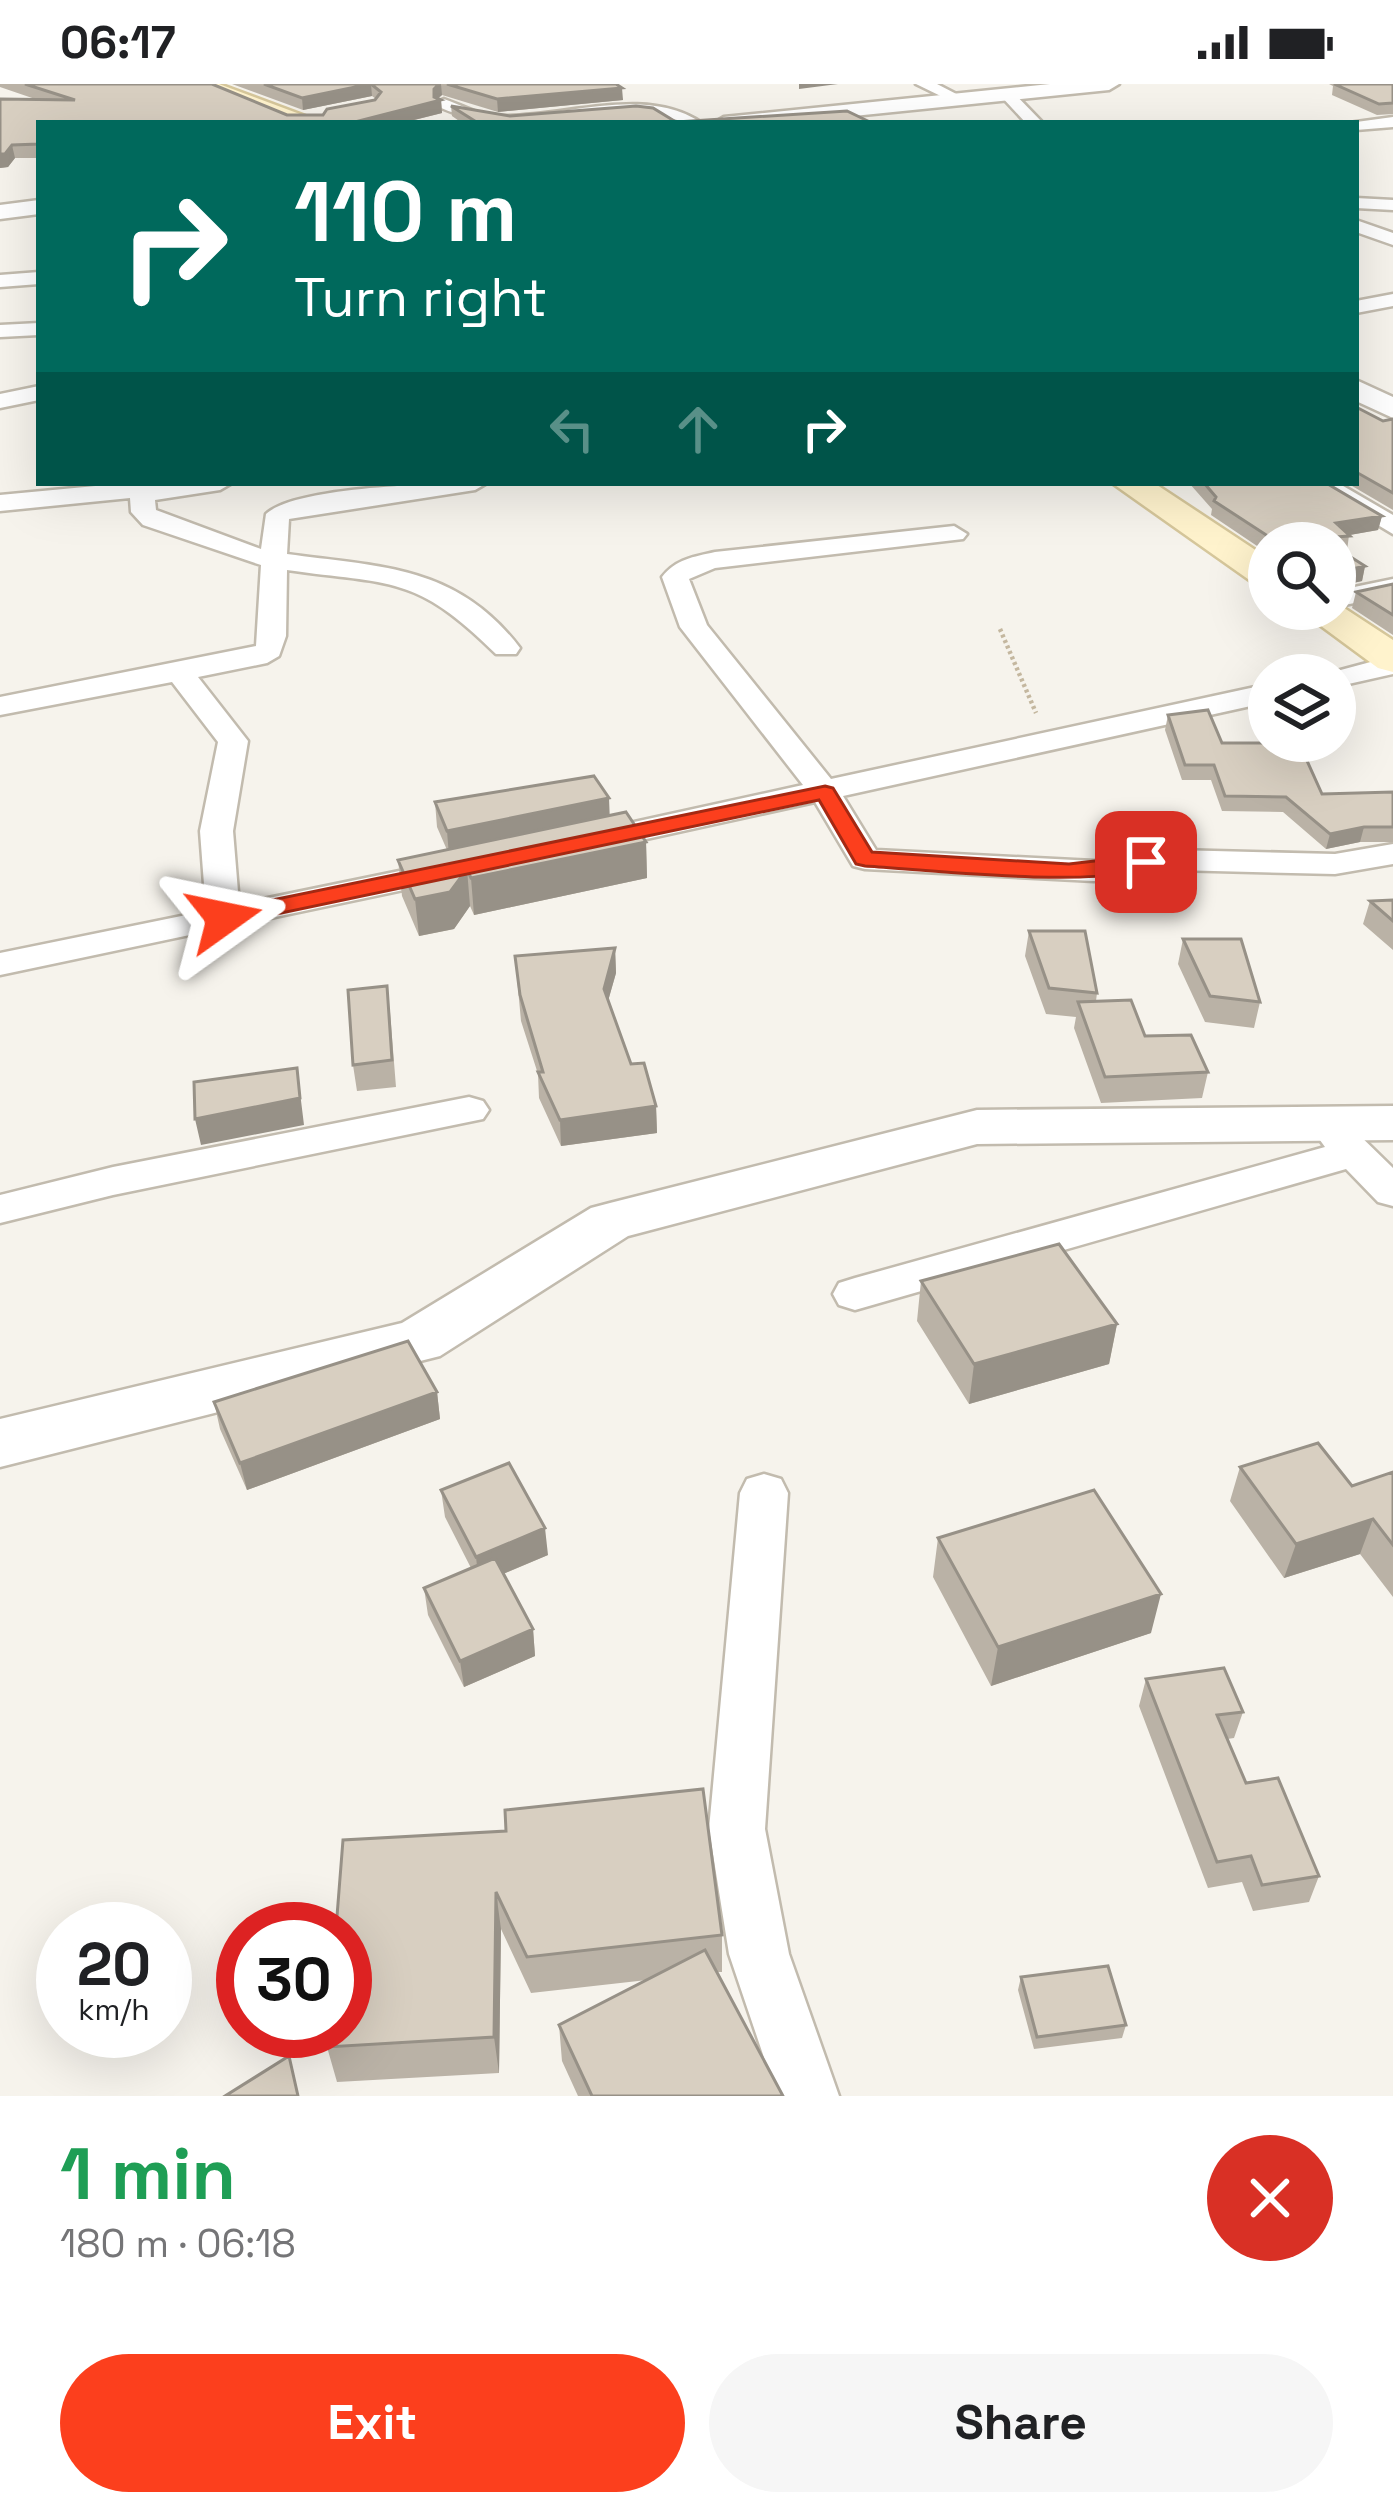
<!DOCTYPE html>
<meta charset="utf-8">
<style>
body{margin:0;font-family:"Space Grotesk",sans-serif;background:#f6f6f6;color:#202124;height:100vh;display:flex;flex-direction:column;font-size:45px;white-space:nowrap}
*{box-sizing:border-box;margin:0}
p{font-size:39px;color:#757577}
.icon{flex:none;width:66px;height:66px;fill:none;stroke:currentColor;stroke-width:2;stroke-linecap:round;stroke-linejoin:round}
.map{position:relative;height:2012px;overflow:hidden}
.side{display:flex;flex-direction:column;background:#fff;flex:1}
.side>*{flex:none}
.top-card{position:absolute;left:36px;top:36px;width:1323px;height:366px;border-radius:0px;box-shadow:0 12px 48px #0002;background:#00695c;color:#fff;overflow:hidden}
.fabs{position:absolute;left:1248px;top:438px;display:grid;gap:24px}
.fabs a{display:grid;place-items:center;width:108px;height:108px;border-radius:50%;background:#fff;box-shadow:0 12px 48px #0002;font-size:60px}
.speed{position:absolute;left:36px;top:1818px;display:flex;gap:24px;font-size:60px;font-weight:700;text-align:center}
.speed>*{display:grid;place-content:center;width:156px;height:156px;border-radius:50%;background:#fff;box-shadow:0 12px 48px #0002;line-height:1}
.speed small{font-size:30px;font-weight:400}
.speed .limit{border:18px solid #d22;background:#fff;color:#111}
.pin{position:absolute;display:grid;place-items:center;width:102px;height:102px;color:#fff;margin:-51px;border-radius:24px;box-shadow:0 6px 18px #0006}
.me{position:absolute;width:132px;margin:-66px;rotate:78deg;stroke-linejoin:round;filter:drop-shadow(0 0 9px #0008)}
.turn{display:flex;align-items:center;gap:42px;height:252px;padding:0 60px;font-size:54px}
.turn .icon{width:156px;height:156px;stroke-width:2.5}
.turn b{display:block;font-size:84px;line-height:102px}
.lanes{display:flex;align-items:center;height:114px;padding:0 60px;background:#0003;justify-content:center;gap:60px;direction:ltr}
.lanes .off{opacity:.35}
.round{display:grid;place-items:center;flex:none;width:126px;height:126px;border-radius:63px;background:#f6f6f6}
.overview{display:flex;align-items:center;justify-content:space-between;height:204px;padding:0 60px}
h1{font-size:72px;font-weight:800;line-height:90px;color:#1e9e55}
.cta{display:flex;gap:24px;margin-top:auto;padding:24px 60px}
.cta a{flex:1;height:138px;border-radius:72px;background:#fc3f1d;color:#fff;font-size:48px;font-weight:800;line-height:138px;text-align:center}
.cta a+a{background:#f6f6f6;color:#202124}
.status{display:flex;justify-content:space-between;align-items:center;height:84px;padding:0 60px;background:#fff;direction:ltr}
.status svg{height:33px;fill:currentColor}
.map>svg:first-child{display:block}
</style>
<div class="status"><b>06:17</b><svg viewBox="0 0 49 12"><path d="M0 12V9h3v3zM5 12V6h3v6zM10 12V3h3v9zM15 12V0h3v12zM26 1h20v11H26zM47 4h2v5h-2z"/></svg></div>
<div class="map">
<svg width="1393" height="2012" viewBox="0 0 1393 2012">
<rect width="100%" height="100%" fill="#f6f3ec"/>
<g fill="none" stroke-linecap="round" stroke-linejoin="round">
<g stroke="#c2bbae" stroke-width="5">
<path id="minor" d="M916,0H937L966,15L953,18Z
M1007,5L1012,7L1043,39H1026L999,10Z
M444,15C462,21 479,32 498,32C564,34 644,0 702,39C676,39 654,27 627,27C557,27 508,54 439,23V17Z
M1393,33V43L1356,46V39H1349Z
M1356,114L1393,116V126L1356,124Z
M1356,136L1393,149V161L1356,148Z
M39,188V200L0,203V191Z
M1393,210V222L1356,229V217Z
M39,239V251L0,253V241Z
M39,302V316L0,324V310Z
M127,399H232L220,406L155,416L156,426L261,465L266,430C296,402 443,399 487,399L475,406L289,435L287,470C381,483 457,481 520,564L516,570H496C415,490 392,501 287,486L286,552L279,572L267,579L198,593L248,657L233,747L239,820L453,776L470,786L465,793L0,891V869L206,827L200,747L218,658L172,598L0,631V613L256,562L261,481L143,441L131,428L130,414L0,427V411Z
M1308,399H1338L1393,431V450Z
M954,442L967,450L963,455L715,484L689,495L707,541L831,695L1269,600V618L843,712L876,766L1094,777L1175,766L1335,770L1393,760V780L1335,790L1175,786L1094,797L865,785L853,782L815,718L587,768L575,765L570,758L575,751L803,701L680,543L662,493C676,475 693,473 715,468Z
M1393,495V511L1335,523V507Z
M1393,572V590L1335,603V591H1322Z
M469,1013L483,1017L489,1026L483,1035L113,1111L0,1139V1111L113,1083Z
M1337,1039L1351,1043L1393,1084V1122L1378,1118L1346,1085L855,1226L839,1221L833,1210L839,1199L855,1194L1325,1063L1317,1052L1323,1043Z
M764,1390L781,1395L788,1409L765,1745L789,1870L839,2012H777L729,1870L709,1745L740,1409L747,1395Z"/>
</g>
<g stroke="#c2bbae" stroke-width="5">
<path id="tertiary" d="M1050,0H1119L1109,6L785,39H714L724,33Z
M39,116V130L0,135V121Z
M1356,296L1393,313V334L1356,317Z
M1393,1022V1056L977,1060L628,1152L440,1272L0,1383V1335L402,1239L591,1124L610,1119L977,1026Z"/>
</g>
<g stroke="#d6c79b" stroke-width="5">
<path id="secondary" d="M186,0H219L324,39H289Z
M1112,399H1154L1269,475V504L1255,500Z
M1335,518L1393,556V588L1378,584L1298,525H1335Z"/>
</g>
<path stroke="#c4b79f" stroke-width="4.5" stroke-dasharray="3 3" stroke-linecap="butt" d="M1000,545L1036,629"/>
<use href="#minor" fill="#fff" fill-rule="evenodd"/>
<use href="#tertiary" fill="#fff" fill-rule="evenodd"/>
<use href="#secondary" fill="#fff3cd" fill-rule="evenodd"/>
</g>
<path fill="#bab2a6" d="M0,0H212L287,31H323L376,15L372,12L303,26L232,0H616L623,16L498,28L442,11L438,15L441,16L442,29L402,39H39V74H15L8,83L0,84L38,16L0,3Z
M1329,0H1393V30L1377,31L1332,11L1333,2Z
M451,22L510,32L676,38L872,39H462L452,32Z
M1356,323L1383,337L1393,335V426L1347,399H1356Z
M1189,399H1326L1382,432L1378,446L1349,451L1347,467H1341L1365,482L1362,497L1335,503V459H1269V470L1211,431L1212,425Z
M1393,500V551L1352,524L1356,508Z
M1168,631L1322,710L1393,708V758H1360L1326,765L1283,728L1222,727L1211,696H1182L1165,646Z
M435,718L610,732L646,758L647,794L474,831L470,822L454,845L419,852L402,812L398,776L447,766L437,743Z
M1393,816V866L1363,840L1370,817Z
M1029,847L1097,909L1096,917L1145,952L1208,988L1202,1014L1101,1019L1074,944L1076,933L1046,930L1025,872Z
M1183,855L1260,918L1254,944L1205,938L1178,880Z
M615,864L616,889L608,917L631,980L656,1022L657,1049L561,1062L539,1014L538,990L521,937L515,872Z
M390,928L396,1003L357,1007L353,981Z
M921,1197L1117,1240L1109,1280L969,1320L917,1237Z
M437,1308L440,1335L247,1406L220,1345L214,1318Z
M1240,1383L1352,1402L1393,1388V1513L1360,1470L1284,1494L1230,1417Z
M441,1406L548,1471L503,1490L533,1545L535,1572L464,1603L428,1531L424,1504L471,1484L445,1433Z
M938,1454L1151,1549L991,1602L933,1493Z
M1146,1595L1243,1628L1234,1654L1227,1655L1246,1699L1319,1792L1309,1818L1253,1827L1242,1798L1208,1804L1139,1622Z
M343,1756L722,1851V1888H717L783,2012H578L562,1977L559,1941L647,1896L531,1909L501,1845L499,1989L337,1998L327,1963Z
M1021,1893L1126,1941L1122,1954L1034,1965L1018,1906Z"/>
<path fill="#979187" d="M371,0L372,12L303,26L302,14Z
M439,0H441L442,11L434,17V5Z
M799,0H838L799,5Z
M622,4L623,16L498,28L497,15Z
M441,16L442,29L402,39H351Z
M12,61L15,74L8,83L0,84V70Z
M1382,432L1378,446L1333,454L1336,439Z
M1365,482L1362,497L1335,503V489Z
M609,714L610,739L449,772L447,747Z
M1364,743L1360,758L1326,765L1330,750Z
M646,758L647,794L474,831L471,794Z
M467,785L470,822L454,845L419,852L415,815Z
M615,864L616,889L604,931V905Z
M297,984L304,1041L201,1061L195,1035Z
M656,1022L657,1049L561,1062L560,1036Z
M1117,1240L1109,1280L969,1320L974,1280Z
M437,1308L440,1335L247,1406L240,1379Z
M1373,1435L1360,1470L1284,1494L1296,1460Z
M545,1444L548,1471L479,1500L476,1473Z
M1161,1510L1151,1549L991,1602L998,1563Z
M533,1545L535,1572L464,1603L460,1577Z
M496,1808L501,1845L499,1989L494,1953Z"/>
<path fill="#d8cfc1" stroke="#979187" stroke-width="3" d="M25,0H212L287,31H323L327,25L375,16L381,8L371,0H439L434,5V13L441,16L351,39H39V60L12,61L5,70H0V15L75,16Z
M264,0H370L302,14Z
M447,0H616L622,4L497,15Z
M1334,0H1393V19L1379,20Z
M451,22L510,32L636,22L653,24L676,38L847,27L872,39H478Z
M1356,323L1383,337L1393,335V409L1356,388Z
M1204,399H1326L1382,432L1336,439L1350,452L1320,454L1328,459H1275L1274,456L1214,417L1216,413Z
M1335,463L1365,482L1335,489Z
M1393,500V531L1356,508Z
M1208,626L1222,659H1299L1322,710L1393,708V743H1364L1330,750L1286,713L1225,712L1214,681H1185L1168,631Z
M594,692L609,714L447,747L435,718Z
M626,728L646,758L471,794L467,785L450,808L415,815L398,776Z
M1393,816V837L1370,817Z
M1029,847H1085L1097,909L1049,904Z
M1183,855H1241L1260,918L1210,912Z
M615,864L604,905L631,980L644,979L656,1022L560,1036L538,988H543L520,911L515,872Z
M387,902L392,976L353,981L348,906Z
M1131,916L1145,952L1191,951L1208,988L1105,993L1078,918Z
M297,984L300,1014L195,1035L194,998Z
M1059,1160L1117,1240L974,1280L921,1197Z
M408,1257L437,1308L240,1379L214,1318Z
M1318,1359L1352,1402L1393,1388V1461L1373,1435L1296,1460L1240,1383Z
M509,1379L545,1444L476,1473L441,1406Z
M1094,1406L1161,1510L998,1563L938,1454Z
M495,1474L533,1545L460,1577L424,1504Z
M1224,1584L1243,1628L1217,1631L1246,1699L1278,1694L1319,1792L1262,1801L1251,1772L1217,1778L1146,1595Z
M703,1705L722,1851L527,1873L496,1808L494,1953L327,1963L328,1947H345V1845H336L343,1756L506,1747L505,1726Z
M705,1866L783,2012H592L559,1941Z
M1108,1882L1126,1941L1037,1953L1021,1893Z
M289,1972L298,2012H225Z"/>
<path fill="#fc3f1d" stroke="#a42913" stroke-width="3" d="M825,702L833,704L872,768L1069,780L1146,771L1158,778C1124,808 918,785 865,782L856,780L819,716L224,841L212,834L224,826Z"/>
</svg>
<div class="fabs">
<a><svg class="icon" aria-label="search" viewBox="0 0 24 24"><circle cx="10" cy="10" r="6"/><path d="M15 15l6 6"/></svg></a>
<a><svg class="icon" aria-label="layers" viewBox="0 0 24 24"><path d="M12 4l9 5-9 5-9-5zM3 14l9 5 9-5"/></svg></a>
</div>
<div class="speed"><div>20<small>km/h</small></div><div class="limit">30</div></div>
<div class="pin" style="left:1146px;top:778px;background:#d93025"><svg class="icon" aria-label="arrive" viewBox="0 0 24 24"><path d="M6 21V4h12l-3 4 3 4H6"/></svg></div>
<svg class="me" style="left:224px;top:834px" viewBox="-20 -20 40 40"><path d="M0-17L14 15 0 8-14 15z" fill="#fc3f1d" stroke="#fff" stroke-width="4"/></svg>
<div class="top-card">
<div class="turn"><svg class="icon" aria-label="right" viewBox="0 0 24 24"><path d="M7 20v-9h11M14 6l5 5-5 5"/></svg><div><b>110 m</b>Turn right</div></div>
<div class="lanes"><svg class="icon off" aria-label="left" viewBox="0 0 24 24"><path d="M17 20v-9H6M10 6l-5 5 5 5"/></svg><svg class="icon off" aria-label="ahead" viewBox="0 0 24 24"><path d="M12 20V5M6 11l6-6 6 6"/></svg><svg class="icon" aria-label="right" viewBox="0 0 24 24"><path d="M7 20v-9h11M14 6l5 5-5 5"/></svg></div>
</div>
</div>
<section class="side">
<div class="overview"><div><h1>1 min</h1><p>180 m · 06:18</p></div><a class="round" style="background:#d93025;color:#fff"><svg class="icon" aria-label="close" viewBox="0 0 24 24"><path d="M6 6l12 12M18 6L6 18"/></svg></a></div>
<div class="cta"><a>Exit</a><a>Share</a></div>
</section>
